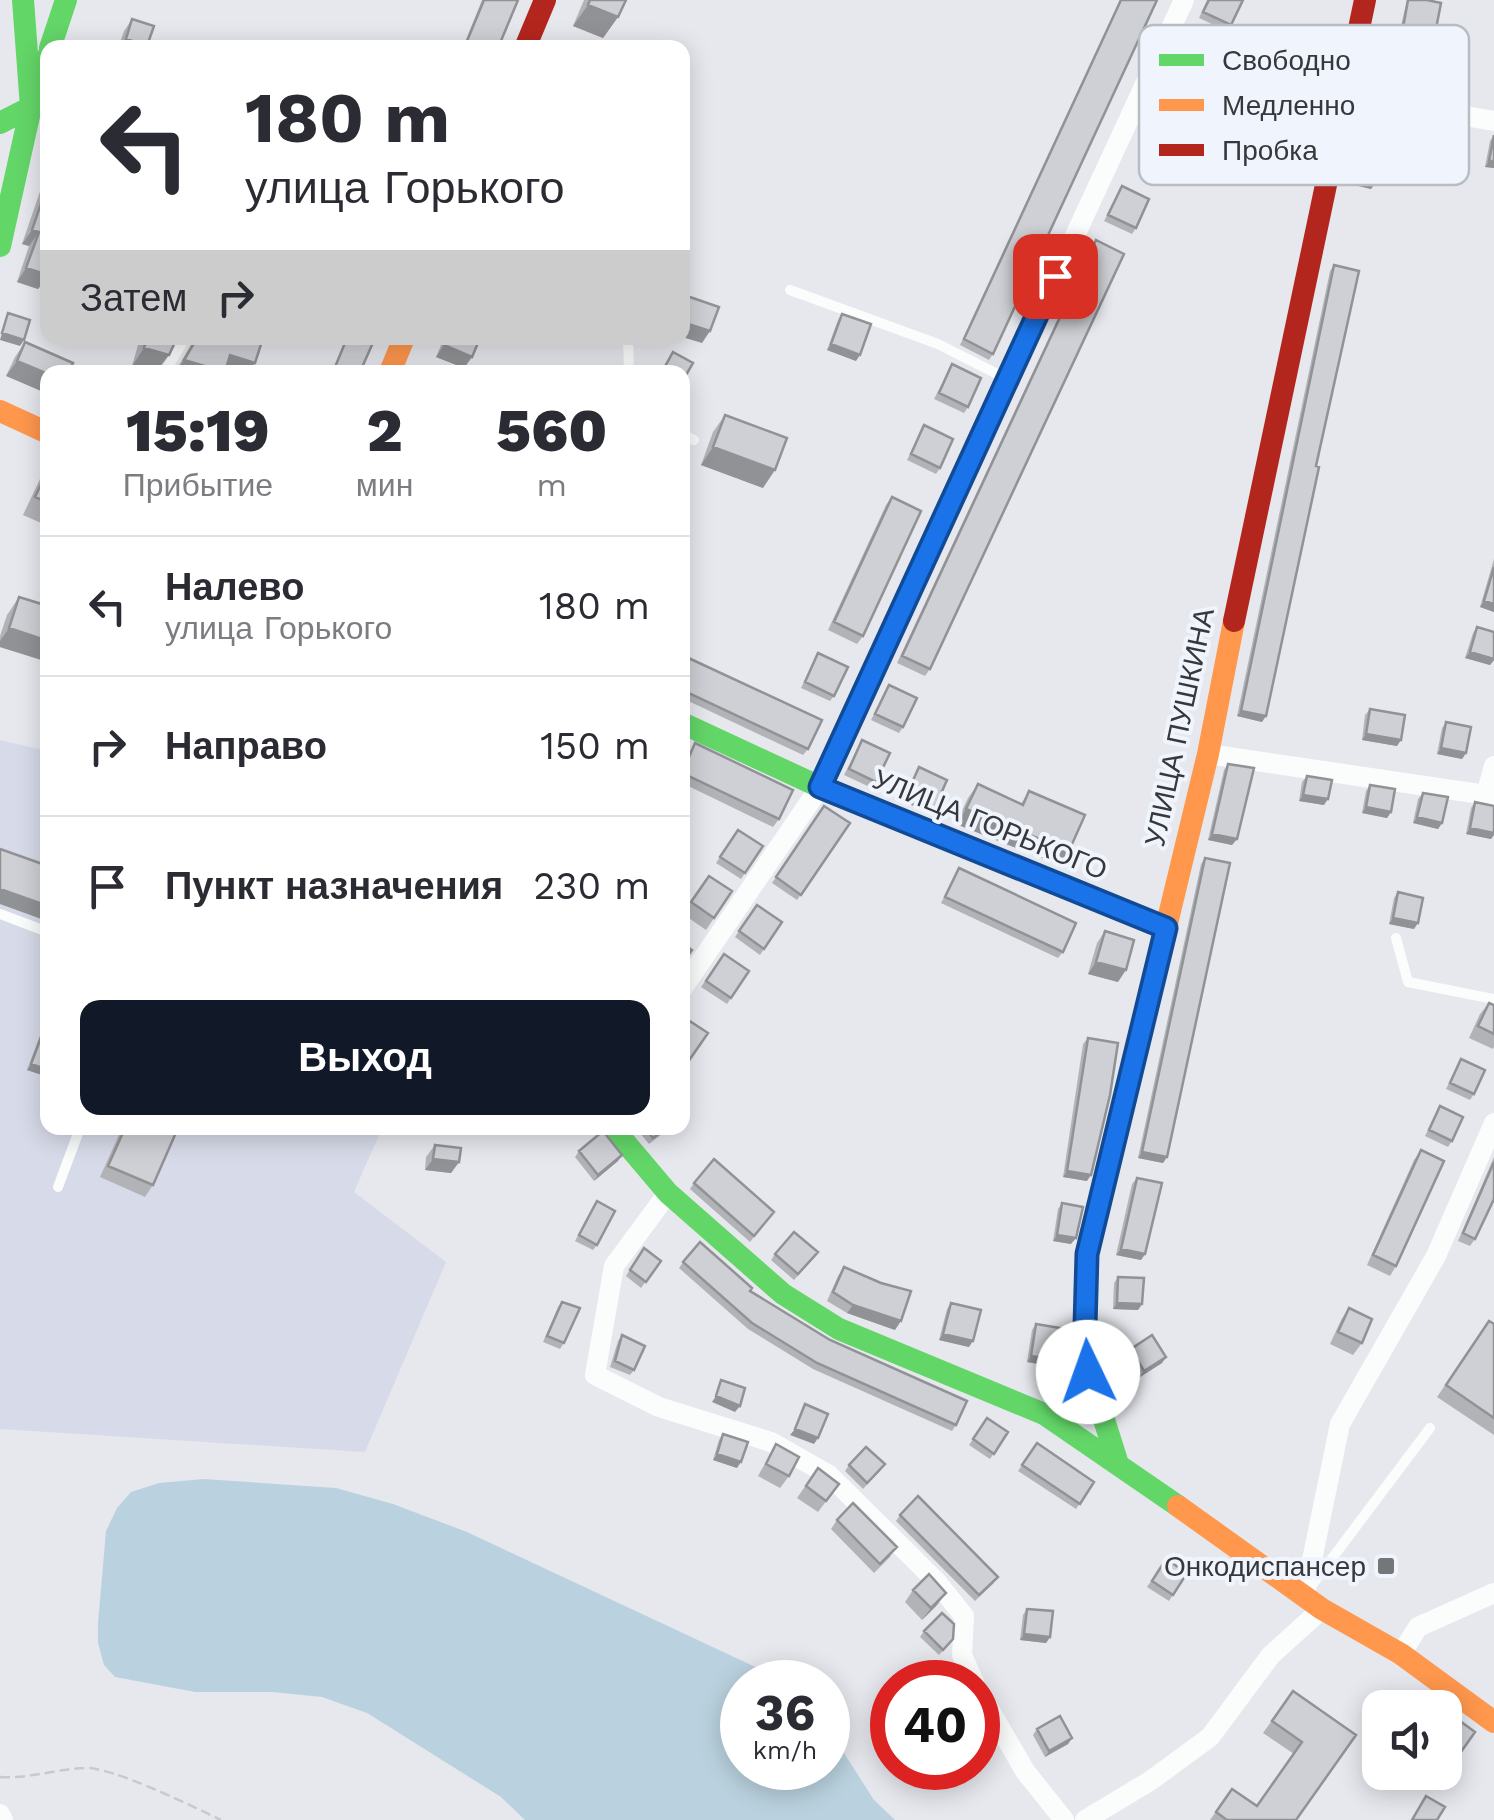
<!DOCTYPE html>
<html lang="ru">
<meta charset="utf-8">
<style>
body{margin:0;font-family:"Work Sans",sans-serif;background:#f2f2f3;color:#2b2b33;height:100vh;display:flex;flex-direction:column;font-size:38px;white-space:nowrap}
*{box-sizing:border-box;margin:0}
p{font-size:32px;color:#7c7c81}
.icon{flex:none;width:55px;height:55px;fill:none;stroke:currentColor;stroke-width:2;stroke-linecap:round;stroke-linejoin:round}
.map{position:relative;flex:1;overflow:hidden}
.details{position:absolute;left:40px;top:365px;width:650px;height:770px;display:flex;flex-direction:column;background:#fff;border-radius:20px;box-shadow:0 5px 25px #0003}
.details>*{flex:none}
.banner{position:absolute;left:40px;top:40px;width:650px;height:305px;border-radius:20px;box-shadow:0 5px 25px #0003;background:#fff;color:#2b2b33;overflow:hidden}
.tools{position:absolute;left:1362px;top:1690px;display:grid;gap:20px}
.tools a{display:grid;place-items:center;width:100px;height:100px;border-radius:20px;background:#fff;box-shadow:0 5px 25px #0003;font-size:50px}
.speed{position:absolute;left:720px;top:1660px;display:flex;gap:20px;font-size:50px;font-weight:700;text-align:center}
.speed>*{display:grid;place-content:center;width:130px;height:130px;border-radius:50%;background:#fff;box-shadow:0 5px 25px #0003;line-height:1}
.speed small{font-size:25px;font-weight:400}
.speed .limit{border:15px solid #d22;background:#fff;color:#111}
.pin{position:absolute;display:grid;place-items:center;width:85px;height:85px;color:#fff;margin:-42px;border-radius:20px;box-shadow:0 5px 15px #0006}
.me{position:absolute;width:110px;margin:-55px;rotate:357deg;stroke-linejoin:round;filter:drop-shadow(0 0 8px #0008)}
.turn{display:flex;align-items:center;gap:35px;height:210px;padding:0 40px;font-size:45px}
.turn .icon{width:130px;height:130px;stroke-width:2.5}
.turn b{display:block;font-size:70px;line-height:85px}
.then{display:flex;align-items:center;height:95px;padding:0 40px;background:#0003;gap:20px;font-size:38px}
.eta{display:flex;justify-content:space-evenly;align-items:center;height:170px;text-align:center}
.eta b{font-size:60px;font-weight:800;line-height:70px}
.action{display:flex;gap:20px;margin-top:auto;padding:20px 40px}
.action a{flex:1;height:115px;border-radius:20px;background:#111827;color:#fff;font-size:40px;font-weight:800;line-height:115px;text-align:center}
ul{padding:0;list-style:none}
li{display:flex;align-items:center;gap:30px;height:140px;padding:0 40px;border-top:2px solid #e1e1e2}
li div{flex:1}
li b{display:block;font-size:38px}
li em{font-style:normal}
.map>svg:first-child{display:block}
</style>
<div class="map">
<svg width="1494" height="1820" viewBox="0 0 1494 1820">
<rect width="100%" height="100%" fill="#e6e8ee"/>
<path fill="#d7dbe9" d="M0,740L47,751L48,1128H382L354,1192L446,1262L365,1452L0,1429Z"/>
<path fill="#bad2df" d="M204,1479L336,1488L393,1504L467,1532L781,1679L785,1682H742V1768H828V1728L874,1800L895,1820H525L501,1797L367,1713L322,1697L272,1692H195L115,1677L104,1665L98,1643V1623L106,1531L117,1508L131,1492L159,1483Z"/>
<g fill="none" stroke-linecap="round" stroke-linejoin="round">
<path stroke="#c9c9cb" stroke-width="2.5" stroke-dasharray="10 5" stroke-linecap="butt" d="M0,1777C30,1779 55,1769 84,1768C111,1766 194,1807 221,1820"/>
<path stroke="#fbfcfc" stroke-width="10" d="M790,290L938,344L1007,379
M628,338L629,372
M165,372L185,338
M682,434L694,440
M0,914L40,929
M1396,938L1408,982L1494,999
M58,1187L80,1128
M1312,1585L1430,1428"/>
<path stroke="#fbfcfc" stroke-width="20" d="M1346,96L1494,121
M1208,754L1494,796
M1486,795L1494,766
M682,989L820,787L1184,0
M668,1193L614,1266L595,1375L659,1407L771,1442L829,1475L936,1581L964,1616L962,1655L974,1682
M1305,1594L1340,1424L1436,1256L1494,1123
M1401,1654L1418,1627L1494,1593
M978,1690L1025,1771L1064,1820
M0,1814L3,1820
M1085,1820L1150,1781L1210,1737L1271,1655L1322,1609"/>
<path stroke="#63d668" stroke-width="22" d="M50,48L66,0
M0,123L31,107L23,0
M0,246L31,107L48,56
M682,723L820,787L1166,928L1163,942
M613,1128L668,1193L783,1294L839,1329L1044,1414L1178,1506
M1084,1356L1118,1464"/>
<path stroke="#ff974d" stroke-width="22" d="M390,372L404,338
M0,411L48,433
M1088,1371L1084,1361L1087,1254L1208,754L1234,621
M1178,1506L1322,1609L1401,1654L1494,1722"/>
<path stroke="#b3261e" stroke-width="22" d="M525,48L545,0
M1234,621L1365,0"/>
</g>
<path fill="#b2b3b7" d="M482,0H518L463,47Z
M584,0H626L618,17L603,38L573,26Z
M1120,0H1157L993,354L989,360L960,345Z
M1207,0H1243L1227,31L1199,18Z
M1407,0H1427L1435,34L1431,40L1399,34Z
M132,19L146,48H118L124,31Z
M1189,42L1203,84L1199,90L1171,77Z
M1377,42L1398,78L1393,84L1366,79L1372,48Z
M1163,99L1177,141L1173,147L1145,134Z
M1366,116L1375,183L1371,189L1346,183L1362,122Z
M1494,135V168L1485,167L1490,141Z
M48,168V276L38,289L17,282L29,246L22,244Z
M1122,186L1136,228L1132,234L1104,221Z
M1096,240L930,669L925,676L897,663L1091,248Z
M1334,265L1316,466L1262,722L1237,716L1330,271Z
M842,314L856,361L827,350L838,320Z
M140,338H177L132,366Z
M195,338H263L249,372H175Z
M444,338H480L472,357L464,368L436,357Z
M25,342L73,363L6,376L15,357Z
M952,364L968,407L964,413L934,399Z
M725,415L763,488L701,465L713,432Z
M924,425L940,468L936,474L907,460Z
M48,462V526L23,515Z
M892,497L863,636L857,644L828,630L886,505Z
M1494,559V612L1480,607Z
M19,597L48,606V662L0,647V636L7,615Z
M1477,627L1494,660L1490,665L1465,658L1473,633Z
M818,653L834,696L830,701L801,688Z
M682,655L808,749L803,755L682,698Z
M889,685L903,727L899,733L871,720Z
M1370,709L1397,746L1362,740L1365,715Z
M1446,722L1466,753L1462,759L1437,754L1442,728Z
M862,740L876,782L872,788L844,775Z
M695,743L779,819L773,827L682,783V766Z
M1228,764L1237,839L1232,845L1208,840L1224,770Z
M1307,776L1324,805L1299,801L1302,782Z
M978,784L1021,804L1029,791L1069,851L1059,865L956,824L968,798Z
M1370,785L1391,812L1387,818L1362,813L1366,791Z
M1423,793L1442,823L1438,829L1413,823L1418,799Z
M1475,802L1491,839L1466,834L1471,808Z
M824,806L850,823L797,900L772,883Z
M738,830L763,846L741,879L716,863Z
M1205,858L1167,1157L1163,1163L1138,1158L1201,864Z
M959,868L1063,952L1058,958L941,903Z
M709,876L732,891L706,930L683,914Z
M1398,892L1414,929L1389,924L1394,898Z
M757,905L782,922L760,955L735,937Z
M1105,931L1118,982L1088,974L1097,943Z
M724,954L749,971L727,1004L701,987Z
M1489,1003L1494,1005V1047L1493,1049L1469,1038L1480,1014Z
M48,1014V1077L27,1070Z
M682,1016L708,1033L686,1065L682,1063Z
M1088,1038L1087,1181L1063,1177L1083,1044Z
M1461,1059L1474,1094L1470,1100L1446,1089Z
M1440,1106L1452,1141L1448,1147L1425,1136Z
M122,1128H178L153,1185L145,1197L100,1177Z
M636,1128H670L649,1144Z
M435,1145L459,1162L451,1173L425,1170L426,1157Z
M1421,1150L1396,1266L1390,1276L1367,1265L1414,1160Z
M579,1151L618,1161L594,1181L575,1157Z
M1494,1157V1199L1475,1239L1470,1246L1458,1241Z
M1137,1178L1145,1254L1141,1260L1116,1255L1132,1184Z
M694,1183L769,1218L750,1242L690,1189Z
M597,1201V1245L593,1250L575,1241Z
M1062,1203L1071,1244L1053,1241L1058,1209Z
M644,1248L661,1261L641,1288L626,1276Z
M775,1254L814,1258L794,1280L771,1260Z
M683,1262L750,1291L956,1425L952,1431L813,1369L748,1329L679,1268Z
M844,1267L895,1330L847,1313L827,1301L838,1276Z
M1118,1277L1142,1304L1138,1310L1113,1309L1114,1283Z
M562,1302L564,1343L560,1349L543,1342L558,1307Z
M951,1303L969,1347L939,1340L947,1309Z
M1349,1308L1362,1343L1353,1355L1330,1344L1341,1320Z
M1489,1321L1494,1324V1435L1437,1397Z
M1036,1324L1057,1367L1027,1362L1032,1330Z
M622,1335L634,1370L630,1375L610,1367L618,1341Z
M1131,1349L1166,1357L1162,1363L1140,1377L1126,1355Z
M987,1418L1008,1432L990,1459L969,1445Z
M723,1434L737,1468L713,1460L719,1440Z
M1037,1443L1094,1482L1076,1509L1018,1471Z
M776,1444L789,1476L780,1488L758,1476Z
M849,1465L881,1470L863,1489L845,1471Z
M818,1468L839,1484L818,1512L797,1498Z
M900,1515L994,1583L975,1601L896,1521Z
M837,1520L891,1556L874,1573L831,1529Z
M1166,1559L1187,1573L1169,1601L1147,1587Z
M913,1590L937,1605L922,1620L905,1602Z
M1027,1609L1050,1637L1046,1643L1020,1640L1023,1615Z
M924,1631L953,1639L939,1655L920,1637Z
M1293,1691L1356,1735L1296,1820H1210L1232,1789L1257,1806L1294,1754L1263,1733Z
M1445,1710L1475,1732L1452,1765L1445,1760Z
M1037,1729L1072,1738L1068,1744L1045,1757L1033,1735Z"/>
<path fill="#919295" d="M588,5L618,17L603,38L573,26Z
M1403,28L1435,34L1431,40L1399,34Z
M126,39L147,46L146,48H119Z
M467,41L483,48L463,47Z
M1370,73L1398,78L1393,84L1366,79Z
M1489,161H1494V168L1485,167Z
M1350,177L1375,183L1371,189L1346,183Z
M32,230L39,232L29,246L22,244Z
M26,268L48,276L38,289L17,282Z
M682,322L710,331L702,343L682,337Z
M2,333L24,340L20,346L0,340Z
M831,344L860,355L856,361L827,350Z
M444,345L472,357L464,368L436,357Z
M144,348L169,355L156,372L132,366Z
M230,355L255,363L249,372H175L184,360Z
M17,361L48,374V394L6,376Z
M713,447L775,470L763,488L701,465Z
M48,566V579L40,576Z
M1484,601L1494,604V612L1480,607Z
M9,628L48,641V662L0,647V641Z
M1470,652L1494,660L1490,665L1465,658Z
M1241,711L1266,716L1262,722L1237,716Z
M1366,734L1401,740L1397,746L1362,740Z
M1441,748L1466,753L1462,759L1437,754Z
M1303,795L1328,799L1324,805L1299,801Z
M906,796L935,807L930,813L902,801Z
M1366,807L1391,812L1387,818L1362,813Z
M966,809L1069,851L1059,865L956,824Z
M1417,817L1442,823L1438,829L1413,823Z
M1470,828L1494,833V835L1491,839L1466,834Z
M1212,834L1237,839L1232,845L1208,840Z
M0,889L48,906V915L44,920L0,904Z
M1393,918L1418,923L1414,929L1389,924Z
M1096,962L1126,970L1118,982L1088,974Z
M31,1064L48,1070V1077L27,1070Z
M1142,1152L1167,1157L1163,1163L1138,1158Z
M622,1155L618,1161L594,1181L598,1175Z
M433,1159L459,1162L451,1173L425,1170Z
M1067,1171L1091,1175L1087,1181L1063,1177Z
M1057,1235L1076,1238L1071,1244L1053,1241Z
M1121,1249L1145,1254L1141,1260L1116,1255Z
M1117,1303L1142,1304L1138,1310L1113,1309Z
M853,1305L901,1321L895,1330L847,1313Z
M943,1334L973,1341L969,1347L939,1340Z
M1031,1356L1061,1361L1057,1367L1027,1362Z
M1166,1357L1162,1363L1140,1377L1144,1371Z
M716,1396L740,1406L735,1412L712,1402Z
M795,1429L818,1438L814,1444L790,1435Z
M717,1454L741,1462L737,1468L713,1460Z
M946,1593L937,1605L922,1620L931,1608Z
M1024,1634L1050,1637L1046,1643L1020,1640Z
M1072,1738L1068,1744L1045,1757L1049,1751Z"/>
<path fill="#cfd0d5" stroke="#919295" stroke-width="2.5" d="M484,0H518L498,48H483L467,41Z
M590,0H626L618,17L588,5Z
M1121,0H1157L993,354L964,339Z
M1209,0H1243L1231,25L1203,12Z
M1408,0H1427L1441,3L1435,34L1403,28Z
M132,19L154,26L147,46L126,39Z
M1494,135V161H1489Z
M48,183V275L26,268L39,232L32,230Z
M1122,186L1149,199L1136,228L1108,215Z
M1096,240L1124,254L930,669L902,656Z
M1334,265L1359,271L1316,466L1319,467L1266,716L1241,711Z
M684,295L719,307L710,331L682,322V300Z
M8,313L30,320L24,340L2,333Z
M842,314L871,324L860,355L831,344Z
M147,338H177L169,355L144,348Z
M197,338H263L255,363L230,355L225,372L184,360Z
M347,338H375L360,372H333Z
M447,338H480L472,357L444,345Z
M25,342L73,363L69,372H48V374L17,361Z
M673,352L693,363L682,382V372H662Z
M952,364L981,378L968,407L939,393Z
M111,367L122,372H108Z
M725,415L787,438L775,470L713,447Z
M924,425L953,439L940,468L911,454Z
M48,470V503L35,497Z
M892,497L921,511L863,636L834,622Z
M1494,567V604L1484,601Z
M19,597L48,606V641L9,628Z
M1477,627L1494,632V659L1470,652Z
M818,653L848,667L834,696L805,682Z
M682,655L822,720L808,749L682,690Z
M889,685L917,698L903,727L875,714Z
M1370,709L1405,715L1401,740L1366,734Z
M1446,722L1471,727L1466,753L1441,748Z
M862,740L890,753L876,782L849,769Z
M695,743L793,790L779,819L682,773Z
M1228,764L1254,768L1237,839L1212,834Z
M919,767L947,780L935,807L906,796Z
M1307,776L1332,780L1328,799L1303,795Z
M978,784L1023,805L1029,791L1085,815L1069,851L966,809Z
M1370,785L1395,789L1391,812L1366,807Z
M1423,793L1448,797L1442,823L1417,817Z
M1475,802L1494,806V833L1470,828Z
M824,806L850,823L801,895L776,877Z
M738,830L763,846L745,873L720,857Z
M0,849L48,866V906L0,889Z
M1205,858L1230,863L1167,1157L1142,1152Z
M959,868L1076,923L1063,952L945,897Z
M709,876L732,891L714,918L691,902Z
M1398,892L1423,898L1418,923L1393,918Z
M757,905L782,922L764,949L739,931Z
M1105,931L1134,940L1126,970L1096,962Z
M682,943L692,950L682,964Z
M724,954L749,971L731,998L706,981Z
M1489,1003L1494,1005V1034L1478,1026Z
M682,1016L708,1033L690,1059L682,1054Z
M48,1019V1070L31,1064Z
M1088,1038L1118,1043L1110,1095L1091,1175L1067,1171Z
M1461,1059L1485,1070L1474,1094L1450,1083Z
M1440,1106L1463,1117L1452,1141L1429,1130Z
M125,1128H178L153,1185L108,1166Z
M645,1128H666L653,1138Z
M603,1131L622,1155L598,1175L579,1151Z
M435,1145L461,1148L459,1162L433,1159Z
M1421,1150L1444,1161L1396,1266L1373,1255Z
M714,1159L774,1212L754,1236L694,1183Z
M1494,1162V1199L1475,1239L1463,1233Z
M1137,1178L1162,1183L1145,1254L1121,1249Z
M597,1201L615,1211L597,1245L579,1235Z
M1062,1203L1083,1207L1076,1238L1057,1235Z
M794,1232L818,1252L798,1274L775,1254Z
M700,1242L752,1288L750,1291L830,1340L967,1401L956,1425L817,1363L752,1323L683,1262Z
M644,1248L661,1261L646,1282L630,1270Z
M844,1267L881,1283L911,1291L901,1321L853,1305L833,1292Z
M1118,1277L1144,1278L1142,1304L1117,1303Z
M562,1302L580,1308L564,1343L547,1336Z
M951,1303L981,1310L973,1341L943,1334Z
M1349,1308L1372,1319L1362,1343L1338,1332Z
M1489,1321L1494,1324V1418L1446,1385Z
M1036,1324L1066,1329L1061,1361L1031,1356Z
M622,1335L645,1346L634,1370L615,1361Z
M1152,1335L1166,1357L1144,1371L1131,1349Z
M721,1380L745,1388L740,1406L716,1396Z
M805,1404L828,1414L818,1438L795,1429Z
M987,1418L1008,1432L994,1454L973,1439Z
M723,1434L748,1442L741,1462L717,1454Z
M1037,1443L1094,1482L1080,1504L1022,1465Z
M776,1444L799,1457L789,1476L766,1464Z
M866,1447L885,1464L867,1483L849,1465Z
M818,1468L839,1484L826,1501L806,1486Z
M918,1496L998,1577L979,1595L900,1515Z
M853,1503L897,1547L880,1564L837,1520Z
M1166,1559L1187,1573L1173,1595L1152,1581Z
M929,1574L946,1593L931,1608L913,1590Z
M1027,1609L1053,1611L1050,1637L1024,1634Z
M942,1613L954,1624L953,1639L943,1650L924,1631Z
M1293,1691L1356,1735L1296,1820H1227L1216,1812L1232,1789L1257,1806L1302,1742L1272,1721Z
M1428,1698L1441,1708H1421Z
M1445,1710L1475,1732L1456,1759L1445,1751Z
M1060,1716L1072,1738L1049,1751L1037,1729Z
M1426,1796L1445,1807L1437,1820H1412Z"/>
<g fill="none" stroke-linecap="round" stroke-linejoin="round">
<g stroke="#114b97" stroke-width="25">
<path id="route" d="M1055,276L820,787L1166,928L1087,1254L1084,1361L1088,1372"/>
</g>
<use href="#route" stroke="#1a73e8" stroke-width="18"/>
</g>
<rect fill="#74767a" stroke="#f0f4fd" stroke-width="4" x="1376" y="1556" width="20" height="20" rx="5"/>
<g text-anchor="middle" stroke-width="8" stroke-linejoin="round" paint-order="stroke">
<g font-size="28" fill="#36383c" stroke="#f0f4fd">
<text transform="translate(1179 727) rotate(-78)" y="10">УЛИЦА ПУШКИНА</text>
<text transform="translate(990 824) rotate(22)" y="10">УЛИЦА ГОРЬКОГО</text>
</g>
<g font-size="28" fill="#36383c" stroke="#f0f4fd" text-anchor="end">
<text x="1366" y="1576">Онкодиспансер</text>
</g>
</g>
<rect x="1139" y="25" width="330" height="160" rx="15" fill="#f0f4fd" stroke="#b8bcc3" stroke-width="2.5"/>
<rect x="1159" y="54" width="45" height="12" fill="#63d668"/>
<rect x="1159" y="99" width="45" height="12" fill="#ff974d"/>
<rect x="1159" y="144" width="45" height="12" fill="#b3261e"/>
<g font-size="28" fill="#36383c">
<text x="1222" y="70">Свободно</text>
<text x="1222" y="115">Медленно</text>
<text x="1222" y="160">Пробка</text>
</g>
</svg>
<div class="tools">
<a><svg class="icon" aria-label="sound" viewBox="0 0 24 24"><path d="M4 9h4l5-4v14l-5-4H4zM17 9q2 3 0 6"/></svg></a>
</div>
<div class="speed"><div>36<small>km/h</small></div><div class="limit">40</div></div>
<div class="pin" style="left:1055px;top:276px;background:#d93025"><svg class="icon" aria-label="arrive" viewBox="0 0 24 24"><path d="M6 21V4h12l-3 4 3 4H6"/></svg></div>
<svg class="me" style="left:1088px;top:1372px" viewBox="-20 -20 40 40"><circle r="19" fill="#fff"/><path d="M0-13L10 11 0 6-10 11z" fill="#1a73e8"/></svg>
<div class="banner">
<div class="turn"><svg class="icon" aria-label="left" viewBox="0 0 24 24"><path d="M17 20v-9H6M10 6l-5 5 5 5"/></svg><div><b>180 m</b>улица Горького</div></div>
<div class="then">Затем<svg class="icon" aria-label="right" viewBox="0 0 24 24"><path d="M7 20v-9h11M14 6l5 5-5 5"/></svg></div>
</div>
<section class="details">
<div class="eta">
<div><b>15:19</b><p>Прибытие</p></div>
<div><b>2</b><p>мин</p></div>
<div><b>560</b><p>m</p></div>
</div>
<ul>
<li><svg class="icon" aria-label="left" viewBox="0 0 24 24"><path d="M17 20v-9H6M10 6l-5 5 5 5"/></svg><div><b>Налево</b><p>улица Горького</p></div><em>180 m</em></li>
<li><svg class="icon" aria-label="right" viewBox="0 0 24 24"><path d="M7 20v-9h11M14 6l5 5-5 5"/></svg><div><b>Направо</b></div><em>150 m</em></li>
<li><svg class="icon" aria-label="arrive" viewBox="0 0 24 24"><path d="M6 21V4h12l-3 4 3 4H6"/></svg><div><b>Пункт назначения</b></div><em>230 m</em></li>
</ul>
<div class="action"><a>Выход</a></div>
</section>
</div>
